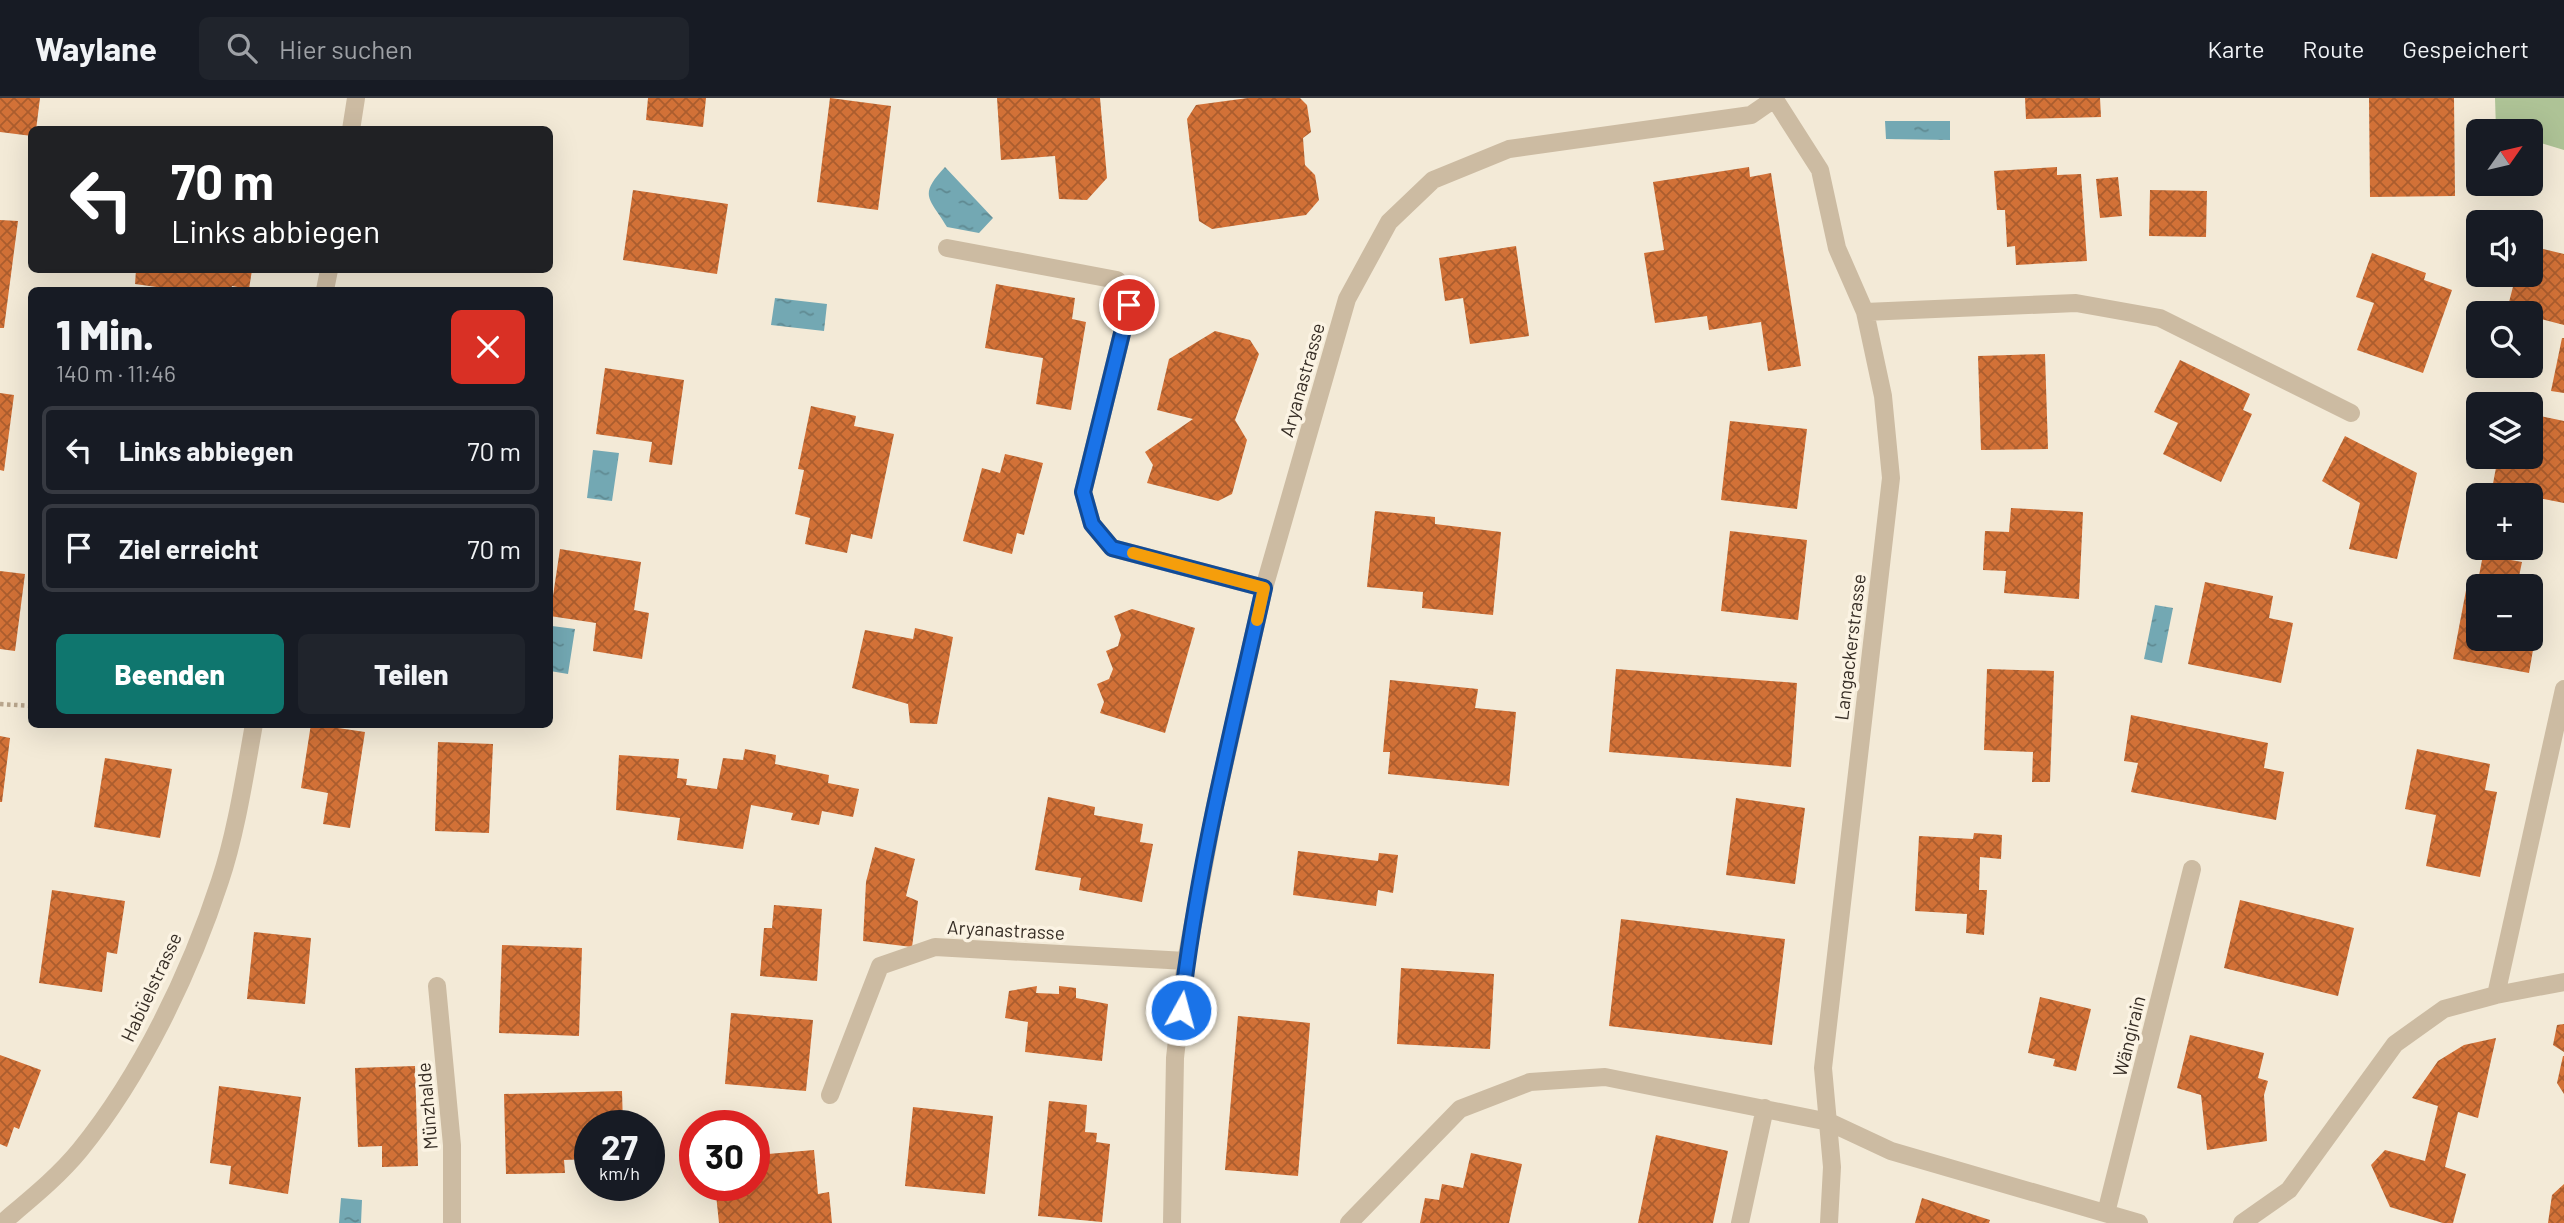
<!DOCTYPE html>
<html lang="de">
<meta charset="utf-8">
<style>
body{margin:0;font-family:Barlow,sans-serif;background:#20242c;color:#f1f3f6;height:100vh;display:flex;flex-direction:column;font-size:26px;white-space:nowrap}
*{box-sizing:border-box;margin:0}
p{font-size:23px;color:#9ea1a6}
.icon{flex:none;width:38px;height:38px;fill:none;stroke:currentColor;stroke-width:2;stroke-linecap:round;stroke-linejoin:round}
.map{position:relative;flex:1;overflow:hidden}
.panel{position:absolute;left:28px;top:189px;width:525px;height:441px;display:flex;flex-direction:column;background:#171b24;border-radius:10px;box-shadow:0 7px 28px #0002}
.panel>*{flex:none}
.banner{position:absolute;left:28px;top:28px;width:525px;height:147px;border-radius:10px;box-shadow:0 7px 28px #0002;background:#202124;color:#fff;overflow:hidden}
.needle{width:46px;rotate:56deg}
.fabs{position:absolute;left:2466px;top:21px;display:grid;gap:14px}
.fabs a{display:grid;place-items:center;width:77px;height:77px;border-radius:10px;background:#171b24;box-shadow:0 7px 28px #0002;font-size:35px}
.speed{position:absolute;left:574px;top:1012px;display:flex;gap:14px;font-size:35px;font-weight:700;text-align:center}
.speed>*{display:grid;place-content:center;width:91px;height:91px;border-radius:50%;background:#171b24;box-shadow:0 7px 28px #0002;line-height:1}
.speed small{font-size:18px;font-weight:400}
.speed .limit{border:10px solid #d22;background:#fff;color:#111}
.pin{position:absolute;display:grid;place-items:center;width:60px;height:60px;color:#fff;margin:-30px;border:4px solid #fff;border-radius:50%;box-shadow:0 2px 7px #0007}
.me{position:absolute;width:77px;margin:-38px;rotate:7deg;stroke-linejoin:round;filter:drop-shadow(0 0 5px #0008)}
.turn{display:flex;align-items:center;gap:24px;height:147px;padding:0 28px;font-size:32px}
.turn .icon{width:91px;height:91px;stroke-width:2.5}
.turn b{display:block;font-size:49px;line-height:60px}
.round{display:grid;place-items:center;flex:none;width:74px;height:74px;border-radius:10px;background:#20242c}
.head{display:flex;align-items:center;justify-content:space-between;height:119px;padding:0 28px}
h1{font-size:42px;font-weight:800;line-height:52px}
.action{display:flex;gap:14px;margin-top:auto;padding:14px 28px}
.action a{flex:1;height:80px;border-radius:10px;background:#0f766e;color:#fff;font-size:28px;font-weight:800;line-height:80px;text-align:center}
.action a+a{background:#20242c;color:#f1f3f6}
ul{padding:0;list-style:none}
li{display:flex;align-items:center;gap:21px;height:88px;margin:0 14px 10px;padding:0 14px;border:4px solid #363941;border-radius:10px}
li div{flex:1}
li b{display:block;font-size:26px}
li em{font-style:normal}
header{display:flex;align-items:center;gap:42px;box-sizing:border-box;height:98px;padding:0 35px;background:#171b24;border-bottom:2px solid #363941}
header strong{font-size:33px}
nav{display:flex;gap:38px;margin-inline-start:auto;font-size:24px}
.search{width:490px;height:63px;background:#20242c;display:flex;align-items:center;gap:18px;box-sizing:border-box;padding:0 24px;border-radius:10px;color:#9ea1a6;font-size:26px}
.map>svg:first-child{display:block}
</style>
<header>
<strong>Waylane</strong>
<div class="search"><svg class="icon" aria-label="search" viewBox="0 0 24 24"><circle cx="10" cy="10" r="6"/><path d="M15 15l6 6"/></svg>Hier suchen</div>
<nav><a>Karte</a><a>Route</a><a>Gespeichert</a></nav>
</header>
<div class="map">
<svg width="2564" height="1125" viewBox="0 0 2564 1125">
<defs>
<pattern id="water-ripples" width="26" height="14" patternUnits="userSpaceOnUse" patternTransform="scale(1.75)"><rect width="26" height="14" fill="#73a8b3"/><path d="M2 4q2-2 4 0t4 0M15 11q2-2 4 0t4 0" fill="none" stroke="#5f8991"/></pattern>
<pattern id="building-cross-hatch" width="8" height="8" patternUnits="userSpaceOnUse" patternTransform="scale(1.75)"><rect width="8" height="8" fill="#d27137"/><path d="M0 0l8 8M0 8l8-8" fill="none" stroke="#ab5d2e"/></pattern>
</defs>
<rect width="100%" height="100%" fill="#f3ead7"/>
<path fill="#aec396" d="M2495,0H2564V52L2531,42L2530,33L2496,32Z"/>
<path fill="url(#water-ripples)" d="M1885,23H1950V42L1886,41Z
M945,69L993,120L979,135L947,129C929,99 918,98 945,69Z
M775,200L827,206L824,233L771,227Z
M593,352L619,355L612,403L587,400Z
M2155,507L2173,510L2162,565L2144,561Z
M552,528L575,531L568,576L550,573Z
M341,1100L362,1102L361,1125H339Z"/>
<path fill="url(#building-cross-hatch)" d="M0,0H40L36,32H32V38L0,34Z
M648,0H706L703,29L646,22Z
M830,0L891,8L878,112L817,104Z
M997,0H1100L1107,80L1087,102L1059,101L1055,58L1001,62Z
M1248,0H1300L1307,7L1311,34L1303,40L1305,67L1315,77L1319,102L1306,117L1212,131L1199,123L1187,21L1196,7Z
M2025,0H2100L2101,19L2026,21Z
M2369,0H2454L2455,98L2370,99Z
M1749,69L1750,79L1771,75L1801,268L1768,273L1761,224L1709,232L1707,218L1655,225L1644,155L1664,152L1653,84Z
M2057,69V77L2081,76L2087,163L2016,167L2015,148L2007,149L2005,112H1997L1994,73Z
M2118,79L2122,118L2100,120L2096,81Z
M633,92L728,106L717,176L623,162Z
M2150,92L2207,93L2206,139L2149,138Z
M0,122L18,123L4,230H0Z
M1516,148L1529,238L1470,246L1463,200L1445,203L1439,160Z
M2530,148L2564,156V227L2530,218V215L2507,212L2516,177H2530Z
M2372,155L2426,175L2424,182L2452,192L2423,275L2357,252L2374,205L2356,199Z
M136,172H252L249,191L232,188L231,192H178L135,186Z
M996,186L1075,200L1072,221L1086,224L1071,312L1036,306L1043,260L985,250Z
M1215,233L1250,242L1259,256L1235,322L1247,342L1232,396L1218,403L1147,385L1153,367L1145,354L1193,321L1157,312L1169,261Z
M2562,240H2564V295L2551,293Z
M2045,256L2048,351L1981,352L1978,258Z
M2180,262L2250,296L2243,312L2252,316L2221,384L2163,356L2178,325L2154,314Z
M605,270L684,282L672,367L649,364L652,344L596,336Z
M0,295L14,297L4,373L0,372Z
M811,308L856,318L854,328L894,336L872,441L851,436L847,455L805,446L810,420L795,416L804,372L798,371Z
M2530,316L2564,323V405L2492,391L2498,359H2530Z
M1730,323L1807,331L1797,411L1721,402Z
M2345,338L2417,375L2397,461L2349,451L2360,405L2322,383Z
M1005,356L1043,365L1024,437L1017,435L1012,456L963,443L982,370L1000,375Z
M2011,410L2083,414L2079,501L2004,495L2006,473L1983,472L1985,433L2009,434Z
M1375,413L1435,419V426L1501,434L1493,517L1422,510L1423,494L1367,489Z
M1730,433L1807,442L1798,522L1721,513Z
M560,451L641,464L634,512L649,515L642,561L593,553L596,525L550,518Z
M2483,457L2522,464L2517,488H2478V541H2530V498L2542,500L2529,575L2453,561L2467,487L2477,488Z
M0,473L25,476L15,553L0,551Z
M2205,484L2273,498L2269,520L2293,525L2281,585L2188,566Z
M1132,511L1195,530L1165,635L1100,615L1104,604L1097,586L1109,581L1113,571L1106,553L1118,548L1121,537L1114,518Z
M915,530L953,539L937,626L910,625L908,606L852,590L865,532L913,541Z
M1616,571L1797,585L1791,669L1609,654Z
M1987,571L2054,573L2050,684H2032L2033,654L1984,652Z
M1390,582L1478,591L1475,610L1516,614L1509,688L1388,676L1390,654H1383Z
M2131,617L2268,645L2264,670L2284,674L2276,722L2131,694L2138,665L2124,663Z
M311,626L365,634L350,730L323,726L328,695L301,690Z
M0,638L10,640L2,704H0Z
M438,644L493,646L489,735L435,733Z
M745,651L776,657L775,666L829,677L828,685L859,691L853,719L822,713L819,727L791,722L793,715L751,707L743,751L677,742L680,720L616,712L619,657L679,661L677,680L687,681L686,687L717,691L723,660L743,662Z
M2417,651L2490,666L2485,692L2497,694L2480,779L2426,768L2436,717L2405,711Z
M105,660L172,671L160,740L94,729Z
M1048,699L1095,709L1094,717L1143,726L1140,744L1153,746L1142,804L1079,792L1081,780L1035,772Z
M1736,700L1805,710L1795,786L1726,777Z
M1974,735L2002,737L2001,761L1980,759L1979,792H1987L1984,837L1966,835L1967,816L1915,813L1919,738L1973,741Z
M875,749L915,761L906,798L918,803L912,849L863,843L866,784Z
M1298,753L1378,763L1379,755L1398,757L1393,795L1378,792L1376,808L1293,797Z
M52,792L125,803L117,856L107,854L102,894L39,885Z
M2240,802L2354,830L2338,898L2224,870Z
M774,807L822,811L817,883L760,878L764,830H772Z
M1621,821L1785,841L1772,947L1609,928Z
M254,834L311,840L305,906L247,901Z
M502,847L582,850L579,938L499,935Z
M1401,870L1494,876L1490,951L1397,946Z
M1037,888L1036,895L1059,896V888L1076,890V900L1108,906L1102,963L1025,954L1028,924L1005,920L1009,893Z
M2040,899L2091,911L2076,973L2053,968L2055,961L2028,955Z
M731,915L813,922L806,993L725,986Z
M1238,918L1310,925L1298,1078L1225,1072Z
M2564,926V954L2553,947L2557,927Z
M2190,937L2264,955L2258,980L2268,983L2264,997L2267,1043L2207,1052L2201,997L2177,990Z
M2496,940L2478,1020L2458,1014L2445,1069L2466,1076L2453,1125H2443L2390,1109L2371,1067L2385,1052L2425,1063L2438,1008L2412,1000L2438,963L2464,947Z
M0,957L41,972L19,1031L14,1029L7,1049L0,1046Z
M2563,958H2564V996L2557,985Z
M415,968L418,1068L382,1069V1048L358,1049L355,970Z
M219,988L301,999L288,1096L229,1086L231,1068L210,1065Z
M622,993L623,1027H590V1061L564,1062L565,1075L506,1076L504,996Z
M1049,1003L1087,1007L1085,1034L1097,1035L1096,1044L1110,1046L1102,1124L1038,1118Z
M913,1009L993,1018L985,1096L905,1088Z
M1656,1037L1728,1053L1713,1125H1638Z
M766,1046L768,1056L814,1052L818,1096L829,1094L832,1125H719L715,1087H754V1047Z
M1471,1055L1522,1066L1509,1125H1420L1425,1100L1439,1102L1442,1086L1463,1090Z
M2564,1086V1125H2548L2552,1097Z
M1922,1100L1990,1122L1989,1125H1915Z"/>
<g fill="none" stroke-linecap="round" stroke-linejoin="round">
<path stroke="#b8a58c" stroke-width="4.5" stroke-dasharray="3.5 3.5" stroke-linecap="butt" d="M0,606L32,608"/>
<path stroke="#ccbba2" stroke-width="18" d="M1774,0L1820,72L1837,150L1865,214L1883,298L1891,380L1823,970L1832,1069L1829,1125
M351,32L356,0
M947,150L1117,182L1129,207L1083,394L1092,426L1112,450L1264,490
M325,192L329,172
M1865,214L2076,205L2160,220L2351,315
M437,888L452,1047V1125
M2496,897L2564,591
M830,997L880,868L935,849L1186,863
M2106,1115L2192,771
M2,1125C29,1102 57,1080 80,1052C141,977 190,875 220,783C236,736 245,676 254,626
M1172,1125L1175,960L1186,863L1215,708L1264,490L1347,201L1389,124L1433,82L1509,51L1751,17L1774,1
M1349,1125L1460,1011L1530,984L1605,979L1829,1024L1891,1053L2139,1125
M1740,1125L1765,1010
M2242,1125L2289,1092L2395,946L2444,911L2496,897L2564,884"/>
</g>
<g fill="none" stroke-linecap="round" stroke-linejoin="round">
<g stroke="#114b97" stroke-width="18">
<path id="route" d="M1129,207L1083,394L1092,426L1112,450L1264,490C1233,629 1197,769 1181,912"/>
</g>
<use href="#route" stroke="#1a73e8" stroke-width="12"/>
<path stroke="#f59e0b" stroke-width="12" d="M1133,455L1264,490L1257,522"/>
</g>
<g text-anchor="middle" stroke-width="7" stroke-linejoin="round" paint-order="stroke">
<g font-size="19" fill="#362d25" stroke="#fbf3e3">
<text transform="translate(1302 282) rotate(-74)" y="7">Aryanastrasse</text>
<text transform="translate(1850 549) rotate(-83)" y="7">Langackerstrasse</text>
<text transform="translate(1006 832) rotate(3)" y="7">Aryanastrasse</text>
<text transform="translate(151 889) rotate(-65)" y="7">Habüelstrasse</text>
<text transform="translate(2129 938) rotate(-76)" y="7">Wängirain</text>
<text transform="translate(427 1008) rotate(-95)" y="7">Münzhalde</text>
</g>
</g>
</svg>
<div class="fabs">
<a><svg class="needle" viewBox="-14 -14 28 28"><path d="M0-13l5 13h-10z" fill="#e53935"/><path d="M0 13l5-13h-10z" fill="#9ea1a6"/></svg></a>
<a><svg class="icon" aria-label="sound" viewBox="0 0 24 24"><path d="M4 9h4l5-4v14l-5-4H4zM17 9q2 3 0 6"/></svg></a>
<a><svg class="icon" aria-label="search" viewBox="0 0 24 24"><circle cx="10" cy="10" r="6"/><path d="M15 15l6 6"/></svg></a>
<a><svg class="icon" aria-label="layers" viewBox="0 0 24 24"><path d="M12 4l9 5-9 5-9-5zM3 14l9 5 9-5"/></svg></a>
<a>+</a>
<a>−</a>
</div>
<div class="speed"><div>27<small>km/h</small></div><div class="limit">30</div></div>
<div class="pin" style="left:1129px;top:207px;background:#d93025"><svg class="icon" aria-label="arrive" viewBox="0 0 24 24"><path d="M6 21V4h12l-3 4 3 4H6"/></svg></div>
<svg class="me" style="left:1181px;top:912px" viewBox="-20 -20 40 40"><circle r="17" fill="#1a73e8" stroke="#fff" stroke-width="3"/><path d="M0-11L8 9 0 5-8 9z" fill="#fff"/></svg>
<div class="banner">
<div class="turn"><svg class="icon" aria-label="left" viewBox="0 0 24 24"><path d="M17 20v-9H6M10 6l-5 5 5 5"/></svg><div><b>70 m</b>Links abbiegen</div></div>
</div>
<section class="panel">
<div class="head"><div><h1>1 Min.</h1><p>140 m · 11:46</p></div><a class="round" style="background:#d93025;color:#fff"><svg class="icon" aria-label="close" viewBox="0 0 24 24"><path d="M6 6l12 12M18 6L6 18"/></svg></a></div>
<ul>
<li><svg class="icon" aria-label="left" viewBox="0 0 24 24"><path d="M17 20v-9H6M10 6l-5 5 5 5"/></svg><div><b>Links abbiegen</b></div><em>70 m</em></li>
<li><svg class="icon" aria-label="arrive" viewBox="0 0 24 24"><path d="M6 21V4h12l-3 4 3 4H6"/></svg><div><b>Ziel erreicht</b></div><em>70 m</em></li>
</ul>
<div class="action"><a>Beenden</a><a>Teilen</a></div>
</section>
</div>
